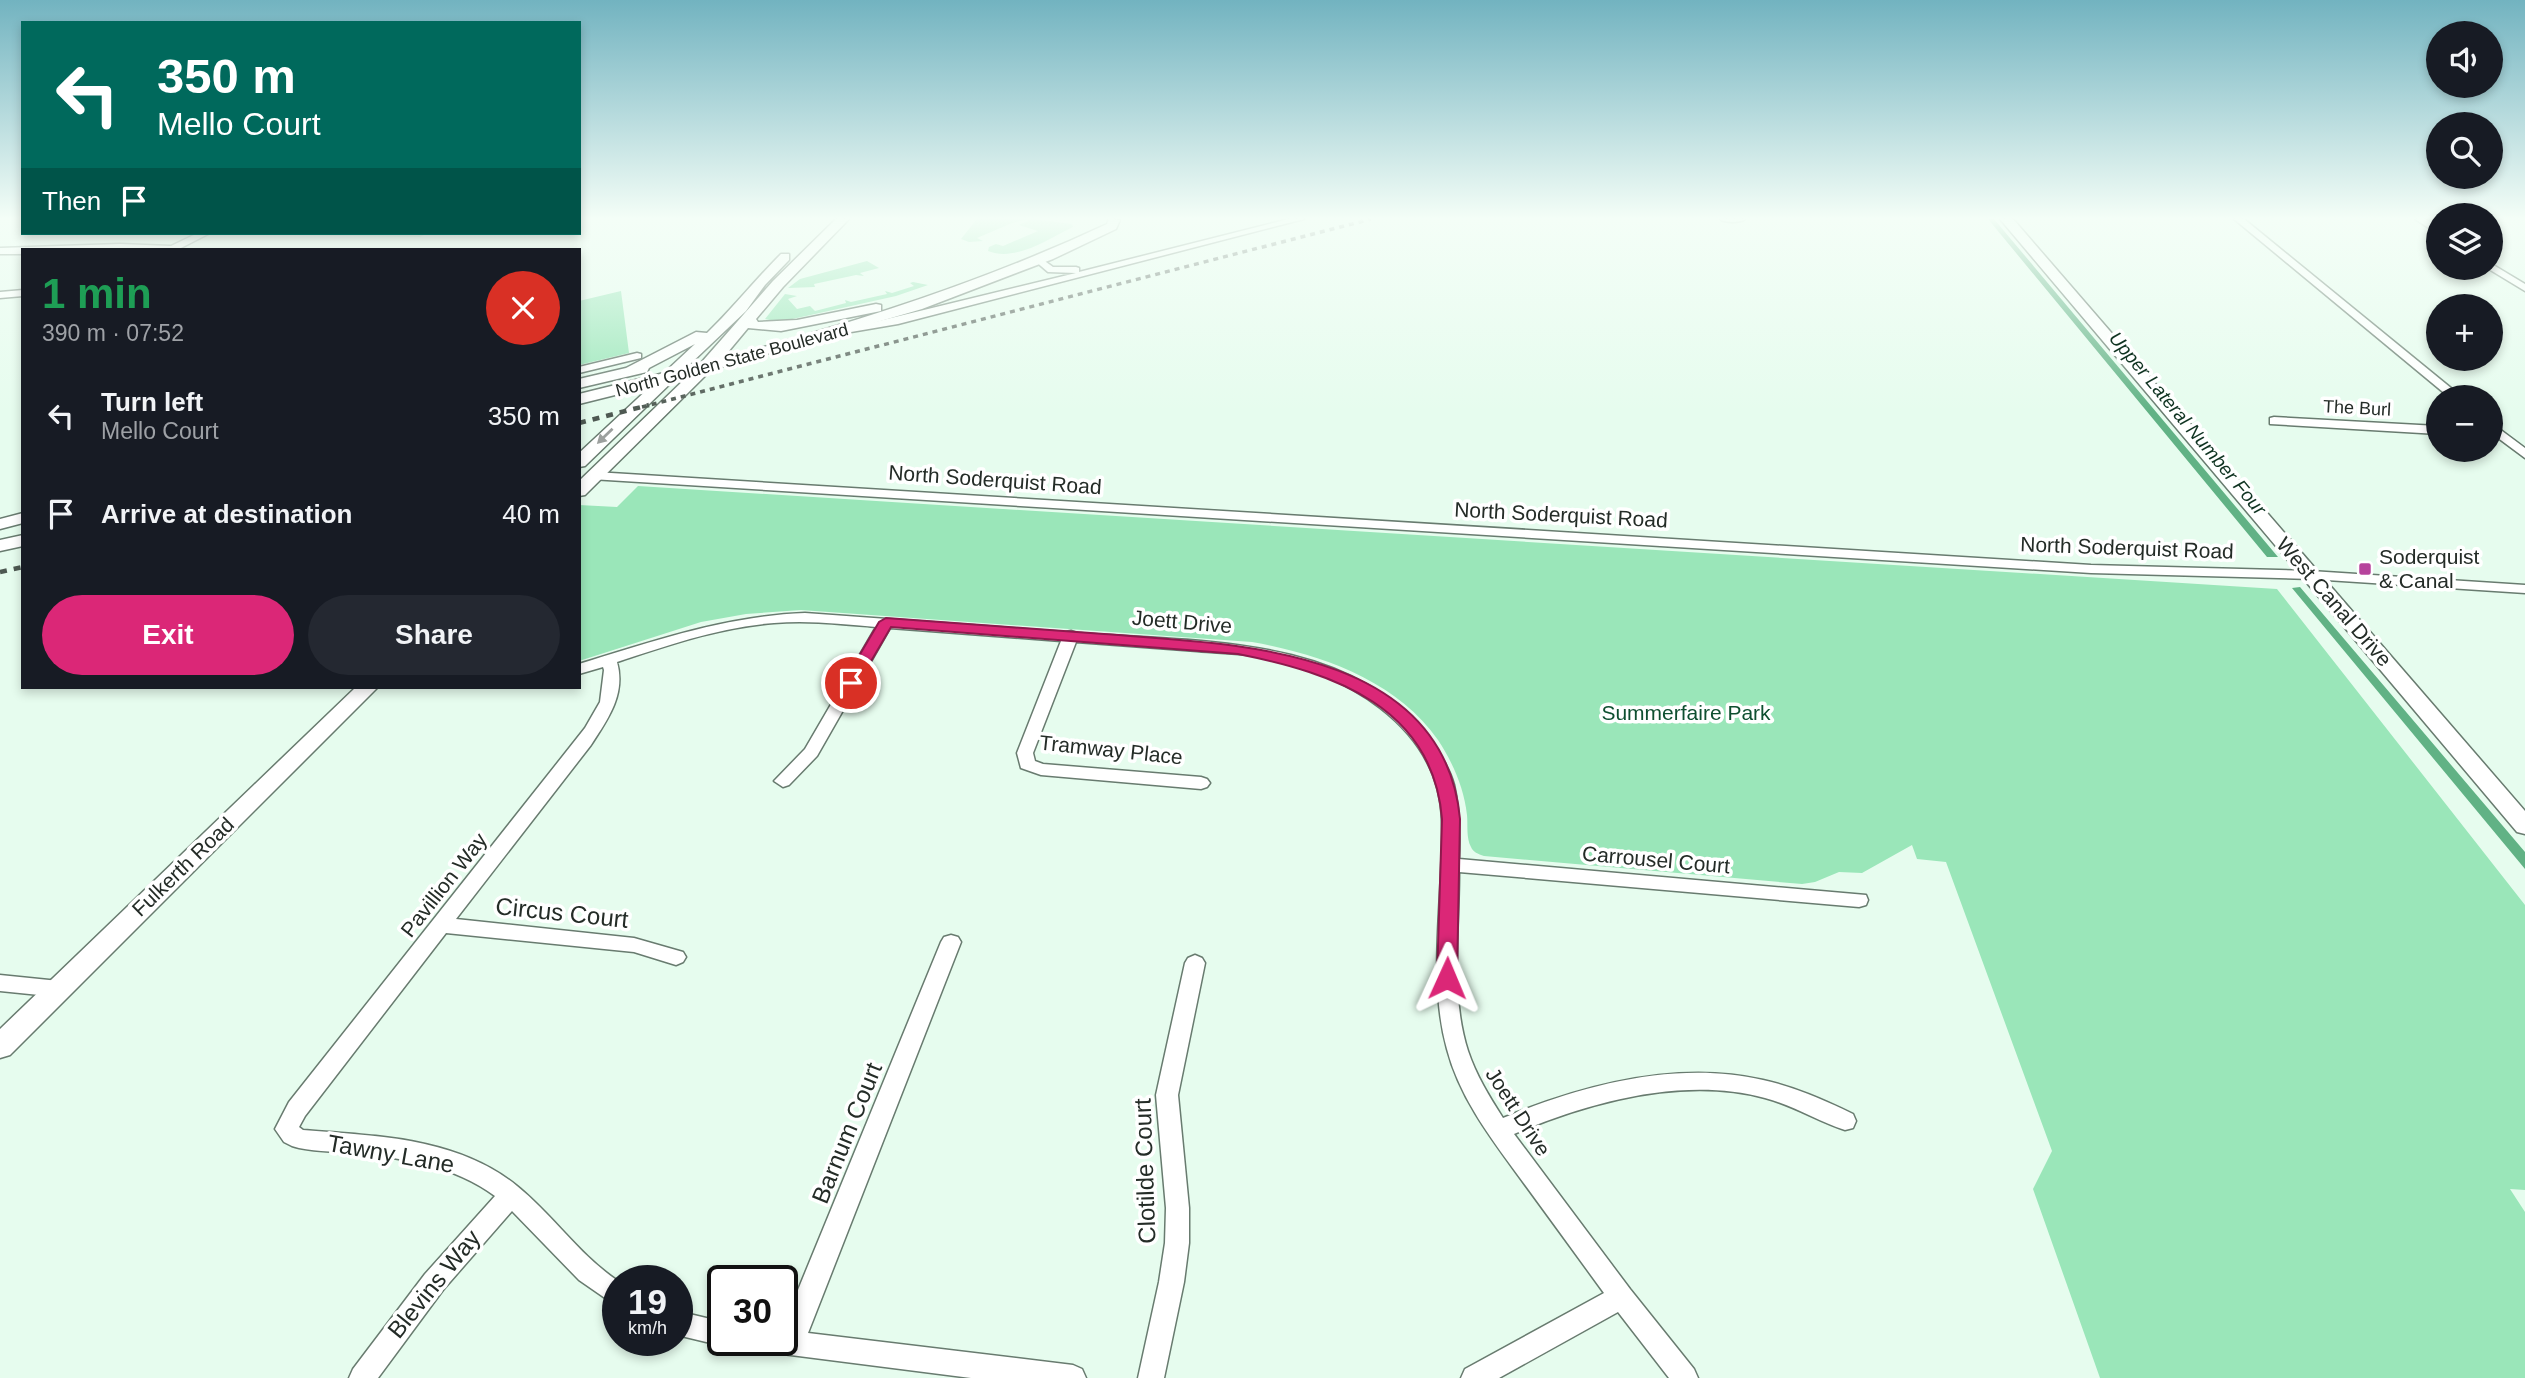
<!DOCTYPE html>
<meta charset="utf-8">
<style>
body{margin:0;font-family:Arial,sans-serif;background:#242831;color:#f1f3f6;height:100vh;display:flex;flex-direction:column;font-size:26px;white-space:nowrap}
*{box-sizing:border-box;margin:0}
p{font-size:23px;color:#9ea1a6}
.icon{flex:none;width:38px;height:38px;fill:none;stroke:currentColor;stroke-width:2;stroke-linecap:round;stroke-linejoin:round}
.map{position:relative;flex:1;overflow:hidden}
.side{position:absolute;left:21px;top:248px;width:560px;height:441px;display:flex;flex-direction:column;background:#171b24;border-radius:0px;box-shadow:0 4px 10px #0003}
.side>*{flex:none}
.hud{position:absolute;left:21px;top:21px;width:560px;height:214px;border-radius:0px;box-shadow:0 4px 10px #0003;background:#00695c;color:#fff;overflow:hidden}
.tools{position:absolute;left:2426px;top:21px;display:grid;gap:14px}
.tools a{display:grid;place-items:center;width:77px;height:77px;border-radius:50%;background:#171b24;box-shadow:0 4px 10px #0003;font-size:35px}
.speed{position:absolute;left:602px;top:1265px;display:flex;gap:14px;font-size:35px;font-weight:700;text-align:center}
.speed>*{display:grid;place-content:center;width:91px;height:91px;border-radius:50%;background:#171b24;box-shadow:0 4px 10px #0003;line-height:1}
.speed small{font-size:18px;font-weight:400}
.speed .limit{border:4px solid #111;border-radius:10px;background:#fff;color:#111}
.pin{position:absolute;display:grid;place-items:center;width:60px;height:60px;color:#fff;margin:-30px;border:4px solid #fff;border-radius:50%;box-shadow:0 2px 7px #0007}
.me{position:absolute;width:77px;margin:-38px;rotate:1deg;stroke-linejoin:round;filter:drop-shadow(0 0 5px #0008)}
.turn{display:flex;align-items:center;gap:24px;height:147px;padding:0 21px;font-size:32px}
.turn .icon{width:91px;height:91px;stroke-width:2.5}
.turn b{display:block;font-size:49px;line-height:60px}
.then{display:flex;align-items:center;height:66px;padding:0 21px;background:#0003;gap:14px;font-size:26px}
.round{display:grid;place-items:center;flex:none;width:74px;height:74px;border-radius:37px;background:#242831}
.head{display:flex;align-items:center;justify-content:space-between;height:119px;padding:0 21px}
h1{font-size:42px;font-weight:800;line-height:52px;color:#1e9e55}
.button{display:flex;gap:14px;margin-top:auto;padding:14px 21px}
.button a{flex:1;height:80px;border-radius:42px;background:#db2777;color:#fff;font-size:28px;font-weight:800;line-height:80px;text-align:center}
.button a+a{background:#242831;color:#f1f3f6}
ul{padding:0;list-style:none}
li{display:flex;align-items:center;gap:21px;height:98px;padding:0 21px}
li div{flex:1}
li b{display:block;font-size:26px}
li em{font-style:normal}
.map>svg:first-child{display:block}
</style>
<div class="map">
<svg width="2525" height="1378" viewBox="0 0 2525 1378">
<rect width="100%" height="100%" fill="#e6fcee"/>
<path fill="#9ae6b9" d="M977,219H1029L1012,223L977,238L983,241L969,242L961,239Z
M1032,219L1072,224L1073,227C1048,239 1016,262 988,251L989,247L996,244L1003,246L1038,231L1019,225Z
M215,233H428L420,237L212,234Z
M867,261L879,268L860,273L864,276L856,275L814,284L815,287L788,288L800,279Z
M913,282L928,285L896,296L779,322L765,319L785,294L797,296L788,299L797,309L810,306L815,311L846,303L845,300L851,302L887,294L885,291L892,293L914,286L910,283Z
M621,291L629,353L579,365V301Z
M638,486L2277,589L2525,905V1190L2510,1189L2525,1212V1378H2100L2033,1189L2052,1151L1946,862L1917,859L1912,845L1862,873L1839,872L1815,882L1802,884L1484,856C1478,854 1473,852 1471,847C1466,838 1468,825 1467,815C1464,788 1453,763 1438,740C1396,680 1320,654 1252,642L801,610L746,614L701,622L579,661V505L617,507Z"/>
<path fill="#61b285" d="M1988,219H1994L2278,557H2267Z
M2300,587L2525,852V869L2292,588Z"/>
<g fill="none" stroke-linecap="round" stroke-linejoin="round">
<g stroke="#687b6f" stroke-width="3">
<path id="street" d="M1289,219H1304L898,324L851,332L846,329L1076,273L1048,272L1034,260L1039,257L1053,267H1076L1079,268V272Z
M1720,219H1745C1740,223 1725,223 1720,219Z
M2234,219H2244L2462,397H2449Z
M2415,219H2425L2438,227V234Z
M198,233H210L177,250H23V254H0V248L120,244L171,246Z
M2490,263L2525,284V291L2487,268H2490Z
M23,290V296L0,298V292Z
M637,353L641,354V358L579,373V367Z
M2274,417L2438,426V434L2270,424V418Z
M2490,422L2525,448V458L2490,432Z
M595,472L2091,565L2311,571L2525,585V593L2311,579L2091,573L591,479V473Z
M805,613L1065,632L1071,631L1077,633C1191,642 1347,634 1425,734C1437,749 1449,766 1454,785C1460,810 1460,834 1459,859L1866,895L1868,900L1866,905L1859,907L1459,872C1459,930 1450,995 1468,1051C1476,1075 1489,1096 1503,1118C1583,1085 1676,1060 1763,1080C1795,1087 1824,1100 1853,1114L1856,1121L1853,1128L1845,1130C1817,1121 1795,1106 1765,1098C1683,1076 1590,1102 1514,1134L1630,1289L1694,1369L1698,1378H1669L1618,1312L1499,1378H1461L1465,1369L1604,1293C1577,1256 1550,1219 1523,1182C1493,1141 1460,1099 1447,1049C1427,978 1444,895 1442,822C1440,724 1341,671 1256,656C1237,653 1217,653 1197,651C1157,648 1116,645 1076,642L1033,753L1035,761L1043,764L1201,777L1207,779L1210,783L1207,787L1201,789L1041,775L1021,768L1017,753L1061,641L890,628L817,756L789,785L783,787L774,781L805,749L876,627C842,624 808,620 774,623C720,627 669,645 617,662C626,694 608,719 591,745L456,919L634,938L683,952L686,957L683,962L676,965L634,952L446,933L305,1116L299,1127L303,1130C376,1136 457,1137 517,1186C553,1215 579,1255 618,1281V1307L579,1280L512,1211L443,1290L378,1378H349L353,1369L425,1274L495,1196C453,1165 403,1158 351,1153C332,1151 310,1152 292,1146L284,1142L275,1129L289,1102L585,728L600,702L604,670L603,667L579,674V664C654,641 726,616 805,613Z
M951,935L958,937L961,942L808,1333L1073,1365L1082,1369L1086,1378H971L767,1352L758,1349L755,1340H782V1329L941,942L944,937Z
M1195,955L1202,958L1205,963L1178,1095L1189,1208V1243L1184,1282L1164,1378H1138L1159,1282L1165,1243L1166,1208L1156,1095L1185,963L1188,958Z
M0,975L59,981L66,983L69,989L66,995L59,997L0,991Z
M677,1311L723,1322V1340H733L732,1343L723,1346L677,1335Z"/>
</g>
<g stroke="#687b6f" stroke-width="3">
<path id="secondary" d="M836,219H849L783,287L756,319L758,322L797,320L876,304L881,305V311L781,331L748,328L723,358C855,323 983,282 1107,224L1109,219L1120,220L1116,229L1053,259L922,309L711,370L585,495L579,496V481L688,376L674,380L585,466L579,467V453L651,386L579,404V394L664,373L695,344L649,368L647,372L579,388V379L626,368L696,332L707,333C733,308 755,280 781,254H789V260L765,285L746,311L687,367L700,364L773,281Z
M2000,219H2013L2525,811V834L2517,832Z
M23,513V523L0,529V519Z
M23,535V546L0,551V540Z
M355,688H377L10,1055L0,1058V1029Z"/>
</g>
<use href="#street" fill="#fff" fill-rule="evenodd"/>
<use href="#secondary" fill="#fff" fill-rule="evenodd"/>
<path stroke="#4e5952" stroke-width="3.5" stroke-dasharray="5 5" stroke-linecap="butt" d="M642,407L1371,219"/>
<path stroke="#4e5952" stroke-width="4.5" stroke-dasharray="7 7" stroke-linecap="butt" d="M579,423L649,405
M0,572L23,567"/>
</g>
<defs><path id="oneway-solid" d="M-6-.8H1V-3.2L6.5 0L1 3.2V.8H-6Z" transform="scale(1.75)"/></defs>
<use fill="#9ca09e" href="#oneway-solid" transform="translate(605 436) rotate(136)"/>
<linearGradient id="sky" x2="0" y2="1"><stop stop-color="#72b3c0"/><stop offset="0.53" stop-color="#f4fef7"/><stop offset="1" stop-color="#f4fef7" stop-opacity="0"/></linearGradient>
<rect width="2525" height="412" fill="url(#sky)"/>
<path fill="#db2777" stroke="#8e194d" stroke-width="2" d="M886,618C959,623 1031,629 1104,634C1234,644 1444,647 1460,819L1457,978L1454,983L1447,985L1440,983L1437,978L1442,819C1433,707 1334,673 1238,654L891,627L856,687H845L843,683L879,622Z"/>
<rect fill="#b6439c" stroke="#fff" stroke-width="2.5" x="2358" y="562" width="14" height="14" rx="3.5"/>
<g text-anchor="middle" stroke-width="7" stroke-linejoin="round" paint-order="stroke">
<g font-size="18" fill="#242c27" stroke="#fff">
<text transform="translate(732 360) rotate(-15)" y="6">North Golden State Boulevard</text>
<text transform="translate(2357 408) rotate(3)" y="6">The Burl</text>
</g>
<g font-size="19" font-style="italic" fill="#0f3321" stroke="#fff">
<text transform="translate(2188 423) rotate(50)" y="7">Upper Lateral Number Four</text>
</g>
<g font-size="21" fill="#242c27" stroke="#fff">
<text transform="translate(995 480) rotate(4)" y="7">North Soderquist Road</text>
<text transform="translate(1561 515) rotate(3)" y="7">North Soderquist Road</text>
<text transform="translate(2127 548) rotate(2)" y="7">North Soderquist Road</text>
<text transform="translate(2334 602) rotate(49)" y="7">West Canal Drive</text>
<text transform="translate(1182 622) rotate(5)" y="7">Joett Drive</text>
<text transform="translate(1111 750) rotate(6)" y="7">Tramway Place</text>
<text transform="translate(1656 860) rotate(5)" y="7">Carrousel Court</text>
<text transform="translate(183 867) rotate(-44)" y="7">Fulkerth Road</text>
<text transform="translate(444 885) rotate(-52)" y="7">Pavillion Way</text>
<text transform="translate(1518 1112) rotate(57)" y="7">Joett Drive</text>
</g>
<g font-size="21" fill="#242c27" stroke="#fff" text-anchor="start">
<text x="2379" y="564">Soderquist<tspan x="2379" dy="24">&amp; Canal</tspan></text>
</g>
<g font-size="21" fill="#0e4f30" stroke="#fff">
<text x="1686" y="720">Summerfaire Park</text>
</g>
<g font-size="24" fill="#242c27" stroke="#fff">
<text transform="translate(562 913) rotate(6)" y="8">Circus Court</text>
<text transform="translate(847 1133) rotate(-68)" y="8">Barnum Court</text>
<text transform="translate(391 1154) rotate(10)" y="8">Tawny Lane</text>
<text transform="translate(1145 1171) rotate(-92)" y="8">Clotilde Court</text>
<text transform="translate(434 1284) rotate(-51)" y="8">Blevins Way</text>
</g>
</g>
</svg>
<div class="tools">
<a><svg class="icon" aria-label="sound" viewBox="0 0 24 24"><path d="M4 9h4l5-4v14l-5-4H4zM17 9q2 3 0 6"/></svg></a>
<a><svg class="icon" aria-label="search" viewBox="0 0 24 24"><circle cx="10" cy="10" r="6"/><path d="M15 15l6 6"/></svg></a>
<a><svg class="icon" aria-label="layers" viewBox="0 0 24 24"><path d="M12 4l9 5-9 5-9-5zM3 14l9 5 9-5"/></svg></a>
<a>+</a>
<a>−</a>
</div>
<div class="speed"><div>19<small>km/h</small></div><div class="limit">30</div></div>
<div class="pin" style="left:851px;top:683px;background:#d93025"><svg class="icon" aria-label="arrive" viewBox="0 0 24 24"><path d="M6 21V4h12l-3 4 3 4H6"/></svg></div>
<svg class="me" style="left:1447px;top:978px" viewBox="-20 -20 40 40"><path d="M0-17L14 15 0 8-14 15z" fill="#db2777" stroke="#fff" stroke-width="4"/></svg>
<div class="hud">
<div class="turn"><svg class="icon" aria-label="left" viewBox="0 0 24 24"><path d="M17 20v-9H6M10 6l-5 5 5 5"/></svg><div><b>350 m</b>Mello Court</div></div>
<div class="then">Then<svg class="icon" aria-label="arrive" viewBox="0 0 24 24"><path d="M6 21V4h12l-3 4 3 4H6"/></svg></div>
</div>
<section class="side">
<div class="head"><div><h1>1 min</h1><p>390 m · 07:52</p></div><a class="round" style="background:#d93025;color:#fff"><svg class="icon" aria-label="close" viewBox="0 0 24 24"><path d="M6 6l12 12M18 6L6 18"/></svg></a></div>
<ul>
<li><svg class="icon" aria-label="left" viewBox="0 0 24 24"><path d="M17 20v-9H6M10 6l-5 5 5 5"/></svg><div><b>Turn left</b><p>Mello Court</p></div><em>350 m</em></li>
<li><svg class="icon" aria-label="arrive" viewBox="0 0 24 24"><path d="M6 21V4h12l-3 4 3 4H6"/></svg><div><b>Arrive at destination</b></div><em>40 m</em></li>
</ul>
<div class="button"><a>Exit</a><a>Share</a></div>
</section>
</div>
